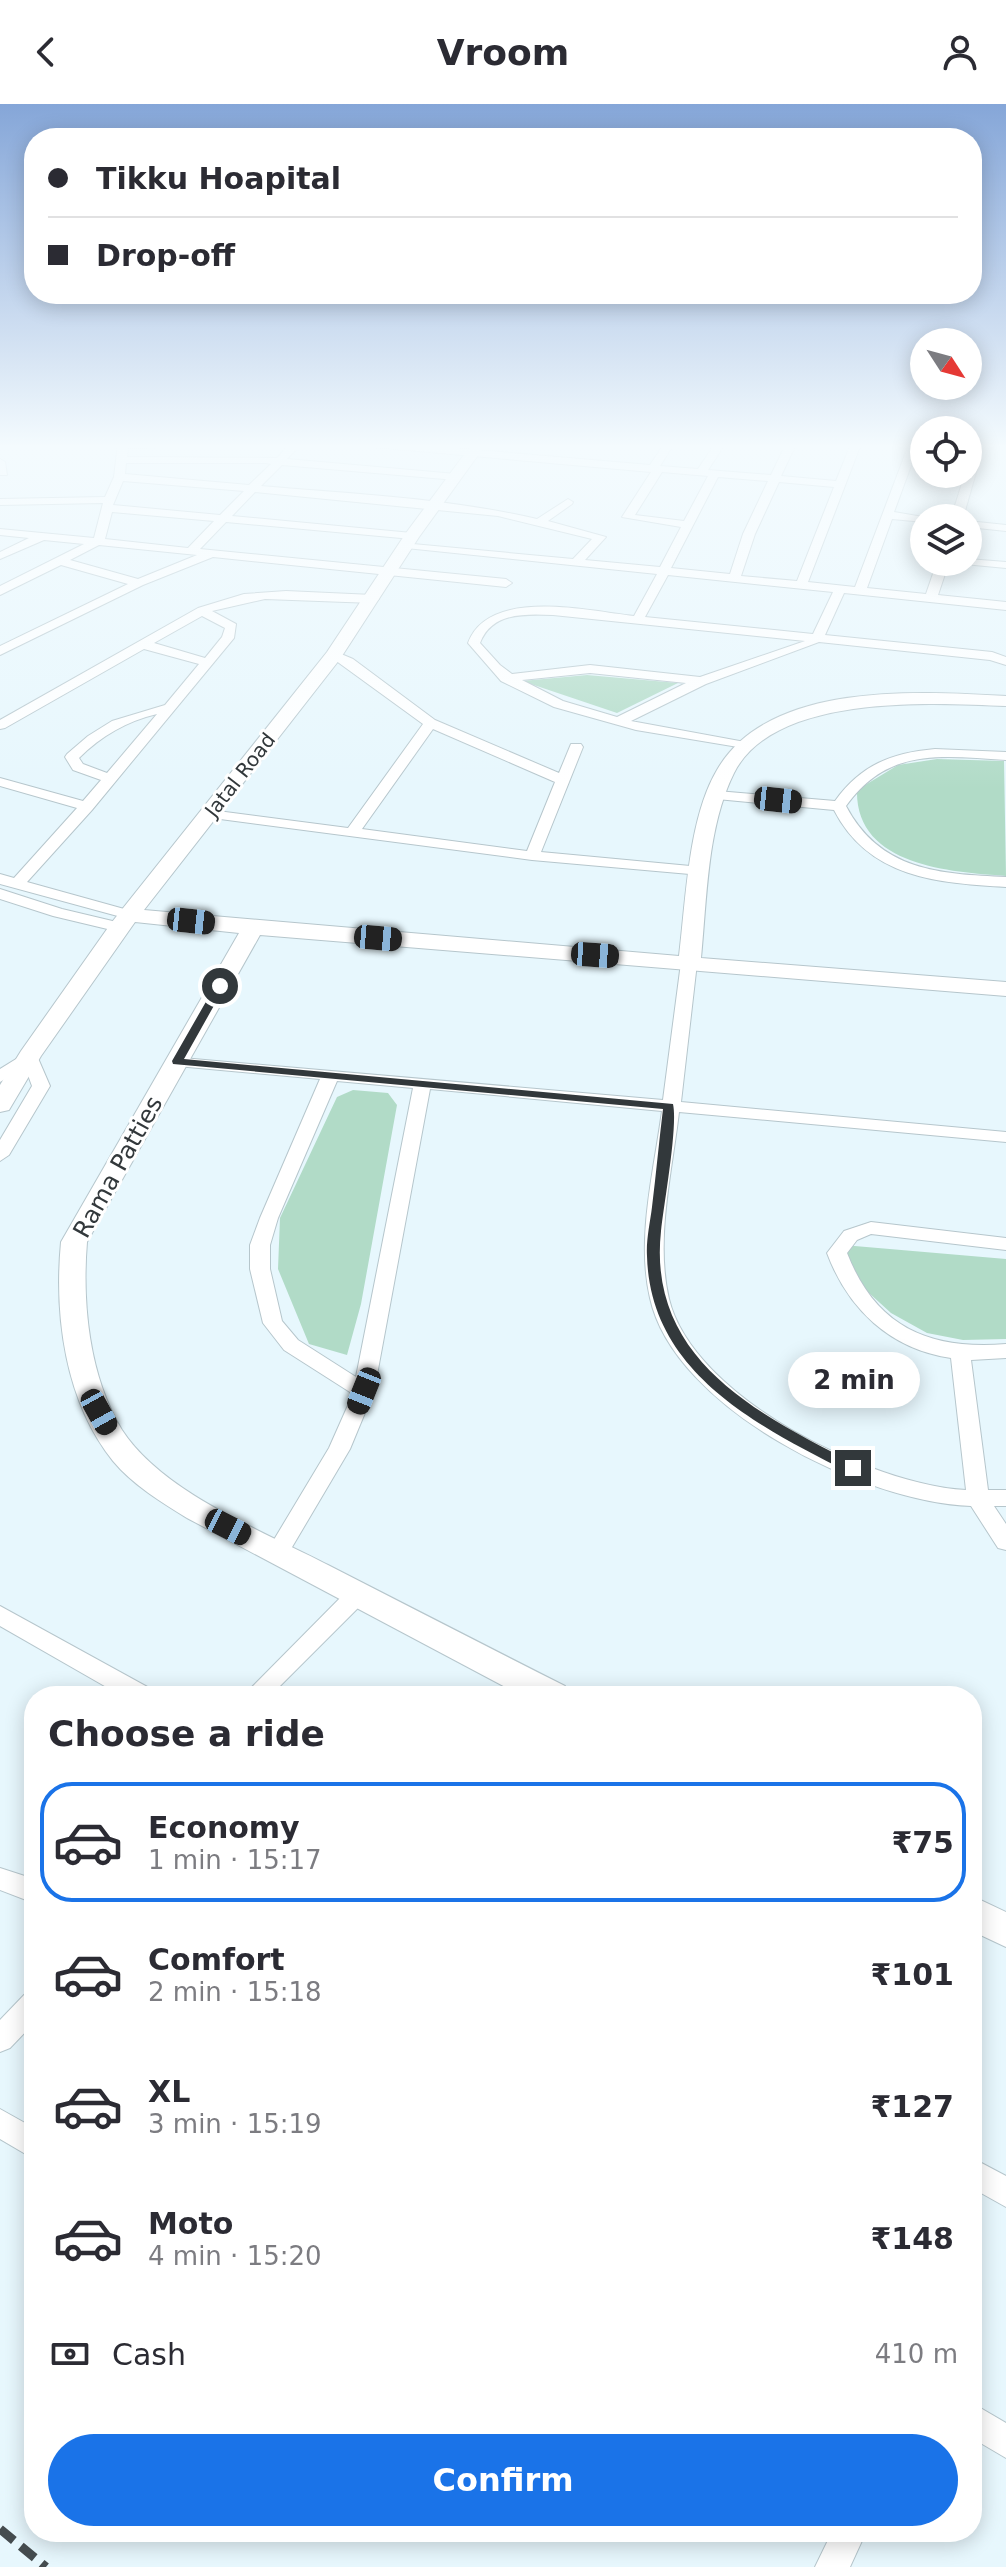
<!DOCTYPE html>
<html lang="en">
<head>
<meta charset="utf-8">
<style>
  :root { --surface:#fff; --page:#f2f2f3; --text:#2b2b33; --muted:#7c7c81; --line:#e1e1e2; --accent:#1a73e8 }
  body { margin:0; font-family:"DejaVu Sans",sans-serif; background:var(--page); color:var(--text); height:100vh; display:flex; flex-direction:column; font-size:30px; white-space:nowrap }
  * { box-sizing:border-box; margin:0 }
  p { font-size:26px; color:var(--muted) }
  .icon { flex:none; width:44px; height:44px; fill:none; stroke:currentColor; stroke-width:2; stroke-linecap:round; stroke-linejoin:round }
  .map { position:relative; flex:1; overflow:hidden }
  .side { position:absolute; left:24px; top:1582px; width:958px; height:856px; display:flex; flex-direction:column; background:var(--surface); border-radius:32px; box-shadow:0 4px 20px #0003 }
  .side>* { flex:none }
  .top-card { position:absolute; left:24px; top:24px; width:958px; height:176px; border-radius:32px; box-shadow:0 4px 20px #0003; display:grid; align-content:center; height:176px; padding:0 24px; background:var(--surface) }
  .needle { width:52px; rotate:126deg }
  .controls { position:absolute; left:910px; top:224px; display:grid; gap:16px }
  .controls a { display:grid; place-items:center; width:72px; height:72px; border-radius:50%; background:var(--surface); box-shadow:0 4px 20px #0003; font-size:40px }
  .end { position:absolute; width:36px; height:36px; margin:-18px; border:10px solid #32383b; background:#fff; box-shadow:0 0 0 4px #fff }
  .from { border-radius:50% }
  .bubble { position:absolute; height:56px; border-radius:28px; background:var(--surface); box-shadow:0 4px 20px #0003; font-size:26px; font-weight:800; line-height:56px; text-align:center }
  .car { position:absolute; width:24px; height:48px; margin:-24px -12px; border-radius:10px; box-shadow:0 0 6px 2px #0007; background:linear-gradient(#222 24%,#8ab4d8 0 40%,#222 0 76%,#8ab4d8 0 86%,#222 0) }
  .top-card b { display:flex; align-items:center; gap:28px; height:76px; font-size:30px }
  .top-card b+b { border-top:2px solid var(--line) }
  .top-card i { width:20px; height:20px; background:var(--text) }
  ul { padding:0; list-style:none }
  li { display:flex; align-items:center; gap:24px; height:120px; margin:0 16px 12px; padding:0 8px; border:4px solid transparent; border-radius:32px }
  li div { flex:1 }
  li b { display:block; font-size:30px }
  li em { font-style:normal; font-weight:800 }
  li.active { border-color:var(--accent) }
  li>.icon { width:72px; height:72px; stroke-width:1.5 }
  h2 { padding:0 24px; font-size:36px; line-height:96px }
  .pay { display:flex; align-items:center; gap:20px; height:88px; padding:0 24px; font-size:30px }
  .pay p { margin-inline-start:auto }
  .button { display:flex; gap:16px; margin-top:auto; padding:16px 24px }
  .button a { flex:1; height:92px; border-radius:48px; background:var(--accent); color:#fff; font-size:32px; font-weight:800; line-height:92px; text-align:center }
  header { display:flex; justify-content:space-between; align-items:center; height:104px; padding:0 24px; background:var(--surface); font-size:36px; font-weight:800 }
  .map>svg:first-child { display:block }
  .green { fill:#b1dbc7 }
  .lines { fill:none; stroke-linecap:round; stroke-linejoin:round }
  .street-casing { stroke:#b6c6cc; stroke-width:2 }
  .secondary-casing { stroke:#b6c6cc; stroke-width:2 }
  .street { fill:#fff; fill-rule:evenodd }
  .secondary { fill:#fff; fill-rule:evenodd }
  .rail { stroke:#454c4f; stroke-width:9; stroke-dasharray:18 9; stroke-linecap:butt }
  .route { fill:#32383b }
  .labels { text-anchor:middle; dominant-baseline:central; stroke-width:6; stroke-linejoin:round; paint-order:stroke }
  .far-street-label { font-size:20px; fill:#32383b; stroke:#fff }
  .street-label { font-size:24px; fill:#32383b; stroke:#fff }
</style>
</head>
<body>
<header><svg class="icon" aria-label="back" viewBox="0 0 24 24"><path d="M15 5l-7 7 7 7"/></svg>Vroom<svg class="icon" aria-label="person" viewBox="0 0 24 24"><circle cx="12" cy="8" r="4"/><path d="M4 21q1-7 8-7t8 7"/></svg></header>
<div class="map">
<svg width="1006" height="2463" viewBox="0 0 1006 2463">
  <rect width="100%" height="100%" fill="#e7f7fd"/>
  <path class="green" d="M587,571L678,579L617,609L522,577Z
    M937,655L1004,657L1006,772C950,768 855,762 857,686L898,661Z
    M353,986L388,989L397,1001L361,1200L347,1251L309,1240L278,1165L280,1114L337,993Z
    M843,1141L1006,1155V1235L963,1236L927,1229L891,1209L847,1169Z"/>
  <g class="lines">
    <g class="street-casing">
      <path id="street" d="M118,340H166L161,343L128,344L127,353L277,354L290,340H301L287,355L456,370L461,373L456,376L282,361L261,382C353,390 447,394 537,415L568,395L573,398L572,400L548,417L606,433L585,456L660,463L681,423L622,413L651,368L373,343L368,340H408L650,361L664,340H674L660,362L698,365L715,340H725L708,366L771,371L786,340H796L781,372L836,377L851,340H861L808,478L855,483L909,340H919L894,408L929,414H924V418L892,415L867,484L926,490L937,458H949L938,491L1006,498V506L844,489L825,531L992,548L1006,553V561L990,556L819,538L706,580L631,617L745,638L750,639V645L636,626L554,603L501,577L468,539C489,483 587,507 634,512L657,470L406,444L400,441L402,439L573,455L592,435L498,412L255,388L232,412L412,429L418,432L412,435L226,418L200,445L506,475L512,479L506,483L213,453L143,481L0,551V542L128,480L61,461L0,491V482L84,440L44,436L0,455V448L29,434L0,431V425L94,434L103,399L0,401V395L105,393L114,373ZM126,359H266L271,360L249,381L125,370ZM662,368L708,372L684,417L635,411ZM718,373L768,377L743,430L730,470L671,464ZM123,377L244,387L220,411L113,401ZM779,378L834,383L797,477L741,472L755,430ZM112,408L214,417L188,444L105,435ZM99,441L197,451L138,475L70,456ZM668,471L833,488L813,530L645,513ZM553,511L805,537L700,573L590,561L512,570L500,561L480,539C492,508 525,510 553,511ZM590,569L686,579L617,613L563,597L522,576Z
        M974,340H984L963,414H951L965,370H968Z
        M0,355L5,358L7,371H0Z
        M968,417L1006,421V427L968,423Z
        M968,455L1006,458V464L964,460L962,458H968Z
        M286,487L373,491L379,495L373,499L265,495L212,507L236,520L234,534L92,706L27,778L135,808V814H125L0,780V770L14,774L77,704L0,682V674L83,697L101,676L73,666L65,653L67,650L88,632L112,617L165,601L199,560L144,545L5,624L0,625V616L198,504L244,490ZM202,512L225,524L222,533L205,554L154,539ZM157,610L107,669L83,660L79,654C101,632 127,617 157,610Z
        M334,547L353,555L435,616L559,669L571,640H581L583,643L541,748L701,763L708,767L701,771L532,756L205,713L203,710L210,706L348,724L423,620L328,551ZM433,625L555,678L527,747L362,725Z
        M935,645L1006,648V656C941,652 888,643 846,702C880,767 940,770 1006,773V783C937,779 869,774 834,706L717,695L710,691L717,687L835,697C861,661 891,649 935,645Z
        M0,785L62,805L125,820L128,823L120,828L53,812L0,795Z
        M689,854L697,859L681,998L1006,1028V1038L679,1008C672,1069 655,1135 669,1195C693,1294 872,1381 966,1386L951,1254C890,1245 848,1205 827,1149L844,1127L871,1118L1006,1134V1146L871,1130L857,1136L847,1149C876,1224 930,1246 1006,1240V1254L971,1256L988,1386H1006V1402H994L1006,1420V1446L998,1444L971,1402C866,1399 674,1305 650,1194C636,1134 654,1067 662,1007L430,985L374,1287L350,1345L285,1455L277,1458L269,1455L266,1449L329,1344L353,1290L284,1246L263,1219L250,1165V1141L260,1114L320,975L177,962L169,957L171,953L663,996L681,859ZM337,977L413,984L356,1273L298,1236L282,1217L270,1165V1141L278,1114Z
        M29,947L37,952L50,982L9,1051L0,1057V1036L32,982L25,963L0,978V965Z
        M356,1483L364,1486L367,1492L364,1498L270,1592H243L348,1486Z
        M0,1502L151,1585L155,1592H122L0,1522Z
        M0,1764L34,1775V1799L0,1786Z
        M34,1887V1919L10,1944L0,1948V1916L24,1891Z
        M0,2005L34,2024V2055L0,2035Z
        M972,2054L1006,2072V2103L972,2084Z
        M972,2299L1006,2319V2354L972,2334Z
        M832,2428H866L850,2463H815Z"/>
    </g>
    <g class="secondary-casing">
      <path id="secondary" d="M472,340H486L419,433L340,555L144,806L679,852C686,796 688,715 717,666C768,577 919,587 1006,592V602C933,599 774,589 734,669C707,723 707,794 701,854L1006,878V892L260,831L87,1138C82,1199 89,1272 122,1326C163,1389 263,1427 328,1461C407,1502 486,1542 565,1582L570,1592H522L187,1414C161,1398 133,1381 113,1357C65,1297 54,1212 61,1138L239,829L135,818L41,952L9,1006L0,1008V981L21,947L112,818L327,548L406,429Z
        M972,1792L1006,1808V1843L972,1827Z"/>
    </g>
    <use href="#street" class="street"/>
    <use href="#secondary" class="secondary"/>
    <path class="rail" d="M0,2425L46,2463"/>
  </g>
  <linearGradient id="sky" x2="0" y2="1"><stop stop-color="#85a6d8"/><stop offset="0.5" stop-color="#f4fbfe"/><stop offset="1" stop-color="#f4fbfe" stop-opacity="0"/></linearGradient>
  <rect width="1006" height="685" fill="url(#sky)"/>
  <path class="route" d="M220,879L225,882L184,955L673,1000C678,1022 664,1099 661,1127C647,1256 759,1311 858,1361V1368H848C756,1321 650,1268 647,1152C646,1136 650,1119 652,1103C656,1070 659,1038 663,1005L173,960L172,957L215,882Z"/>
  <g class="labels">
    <g class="far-street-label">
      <text transform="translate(240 671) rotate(-52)">Jatal Road</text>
    </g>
    <g class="street-label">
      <text transform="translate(118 1063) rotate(-61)">Rama Patties</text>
    </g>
  </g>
</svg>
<div class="controls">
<a><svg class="needle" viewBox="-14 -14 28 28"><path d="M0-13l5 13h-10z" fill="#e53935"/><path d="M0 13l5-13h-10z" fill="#7c7c81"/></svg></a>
<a><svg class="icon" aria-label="locate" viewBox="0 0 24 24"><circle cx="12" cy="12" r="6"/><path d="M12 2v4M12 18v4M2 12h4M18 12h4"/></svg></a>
<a><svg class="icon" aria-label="layers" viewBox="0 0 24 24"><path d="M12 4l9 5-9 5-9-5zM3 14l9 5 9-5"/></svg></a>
</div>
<i class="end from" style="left:220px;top:882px"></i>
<i class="end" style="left:853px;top:1364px"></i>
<div class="bubble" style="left:788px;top:1248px;width:132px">2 min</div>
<i class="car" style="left:778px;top:696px;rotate:96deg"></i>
<i class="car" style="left:191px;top:817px;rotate:96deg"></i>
<i class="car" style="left:378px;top:834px;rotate:95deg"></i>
<i class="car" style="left:595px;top:851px;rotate:94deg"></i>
<i class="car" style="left:364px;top:1287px;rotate:202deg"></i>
<i class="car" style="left:99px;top:1308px;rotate:151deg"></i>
<i class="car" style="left:228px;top:1423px;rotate:117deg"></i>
<div class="top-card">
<b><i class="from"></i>Tikku Hoapital</b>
<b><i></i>Drop-off</b>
</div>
<section class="side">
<h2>Choose a ride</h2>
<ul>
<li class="active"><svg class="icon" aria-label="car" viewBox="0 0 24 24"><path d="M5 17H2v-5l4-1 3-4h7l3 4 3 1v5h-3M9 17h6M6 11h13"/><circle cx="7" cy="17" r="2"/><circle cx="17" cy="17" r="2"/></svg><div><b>Economy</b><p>1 min · 15:17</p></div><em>₹75</em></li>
<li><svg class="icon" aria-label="car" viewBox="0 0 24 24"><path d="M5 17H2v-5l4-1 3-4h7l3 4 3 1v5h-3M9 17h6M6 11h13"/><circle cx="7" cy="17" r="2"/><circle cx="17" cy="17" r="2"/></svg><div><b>Comfort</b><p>2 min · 15:18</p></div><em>₹101</em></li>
<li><svg class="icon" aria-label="car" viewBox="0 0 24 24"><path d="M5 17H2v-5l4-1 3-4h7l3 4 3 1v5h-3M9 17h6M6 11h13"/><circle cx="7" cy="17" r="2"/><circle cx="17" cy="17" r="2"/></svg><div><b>XL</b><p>3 min · 15:19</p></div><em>₹127</em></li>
<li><svg class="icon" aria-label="car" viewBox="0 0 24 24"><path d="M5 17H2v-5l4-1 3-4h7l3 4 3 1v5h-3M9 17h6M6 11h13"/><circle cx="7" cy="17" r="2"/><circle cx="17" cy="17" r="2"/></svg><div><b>Moto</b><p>4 min · 15:20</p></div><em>₹148</em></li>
</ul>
<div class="pay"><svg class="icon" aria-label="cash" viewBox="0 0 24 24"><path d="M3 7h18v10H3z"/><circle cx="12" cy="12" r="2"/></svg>Cash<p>410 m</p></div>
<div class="button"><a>Confirm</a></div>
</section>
</div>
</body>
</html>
